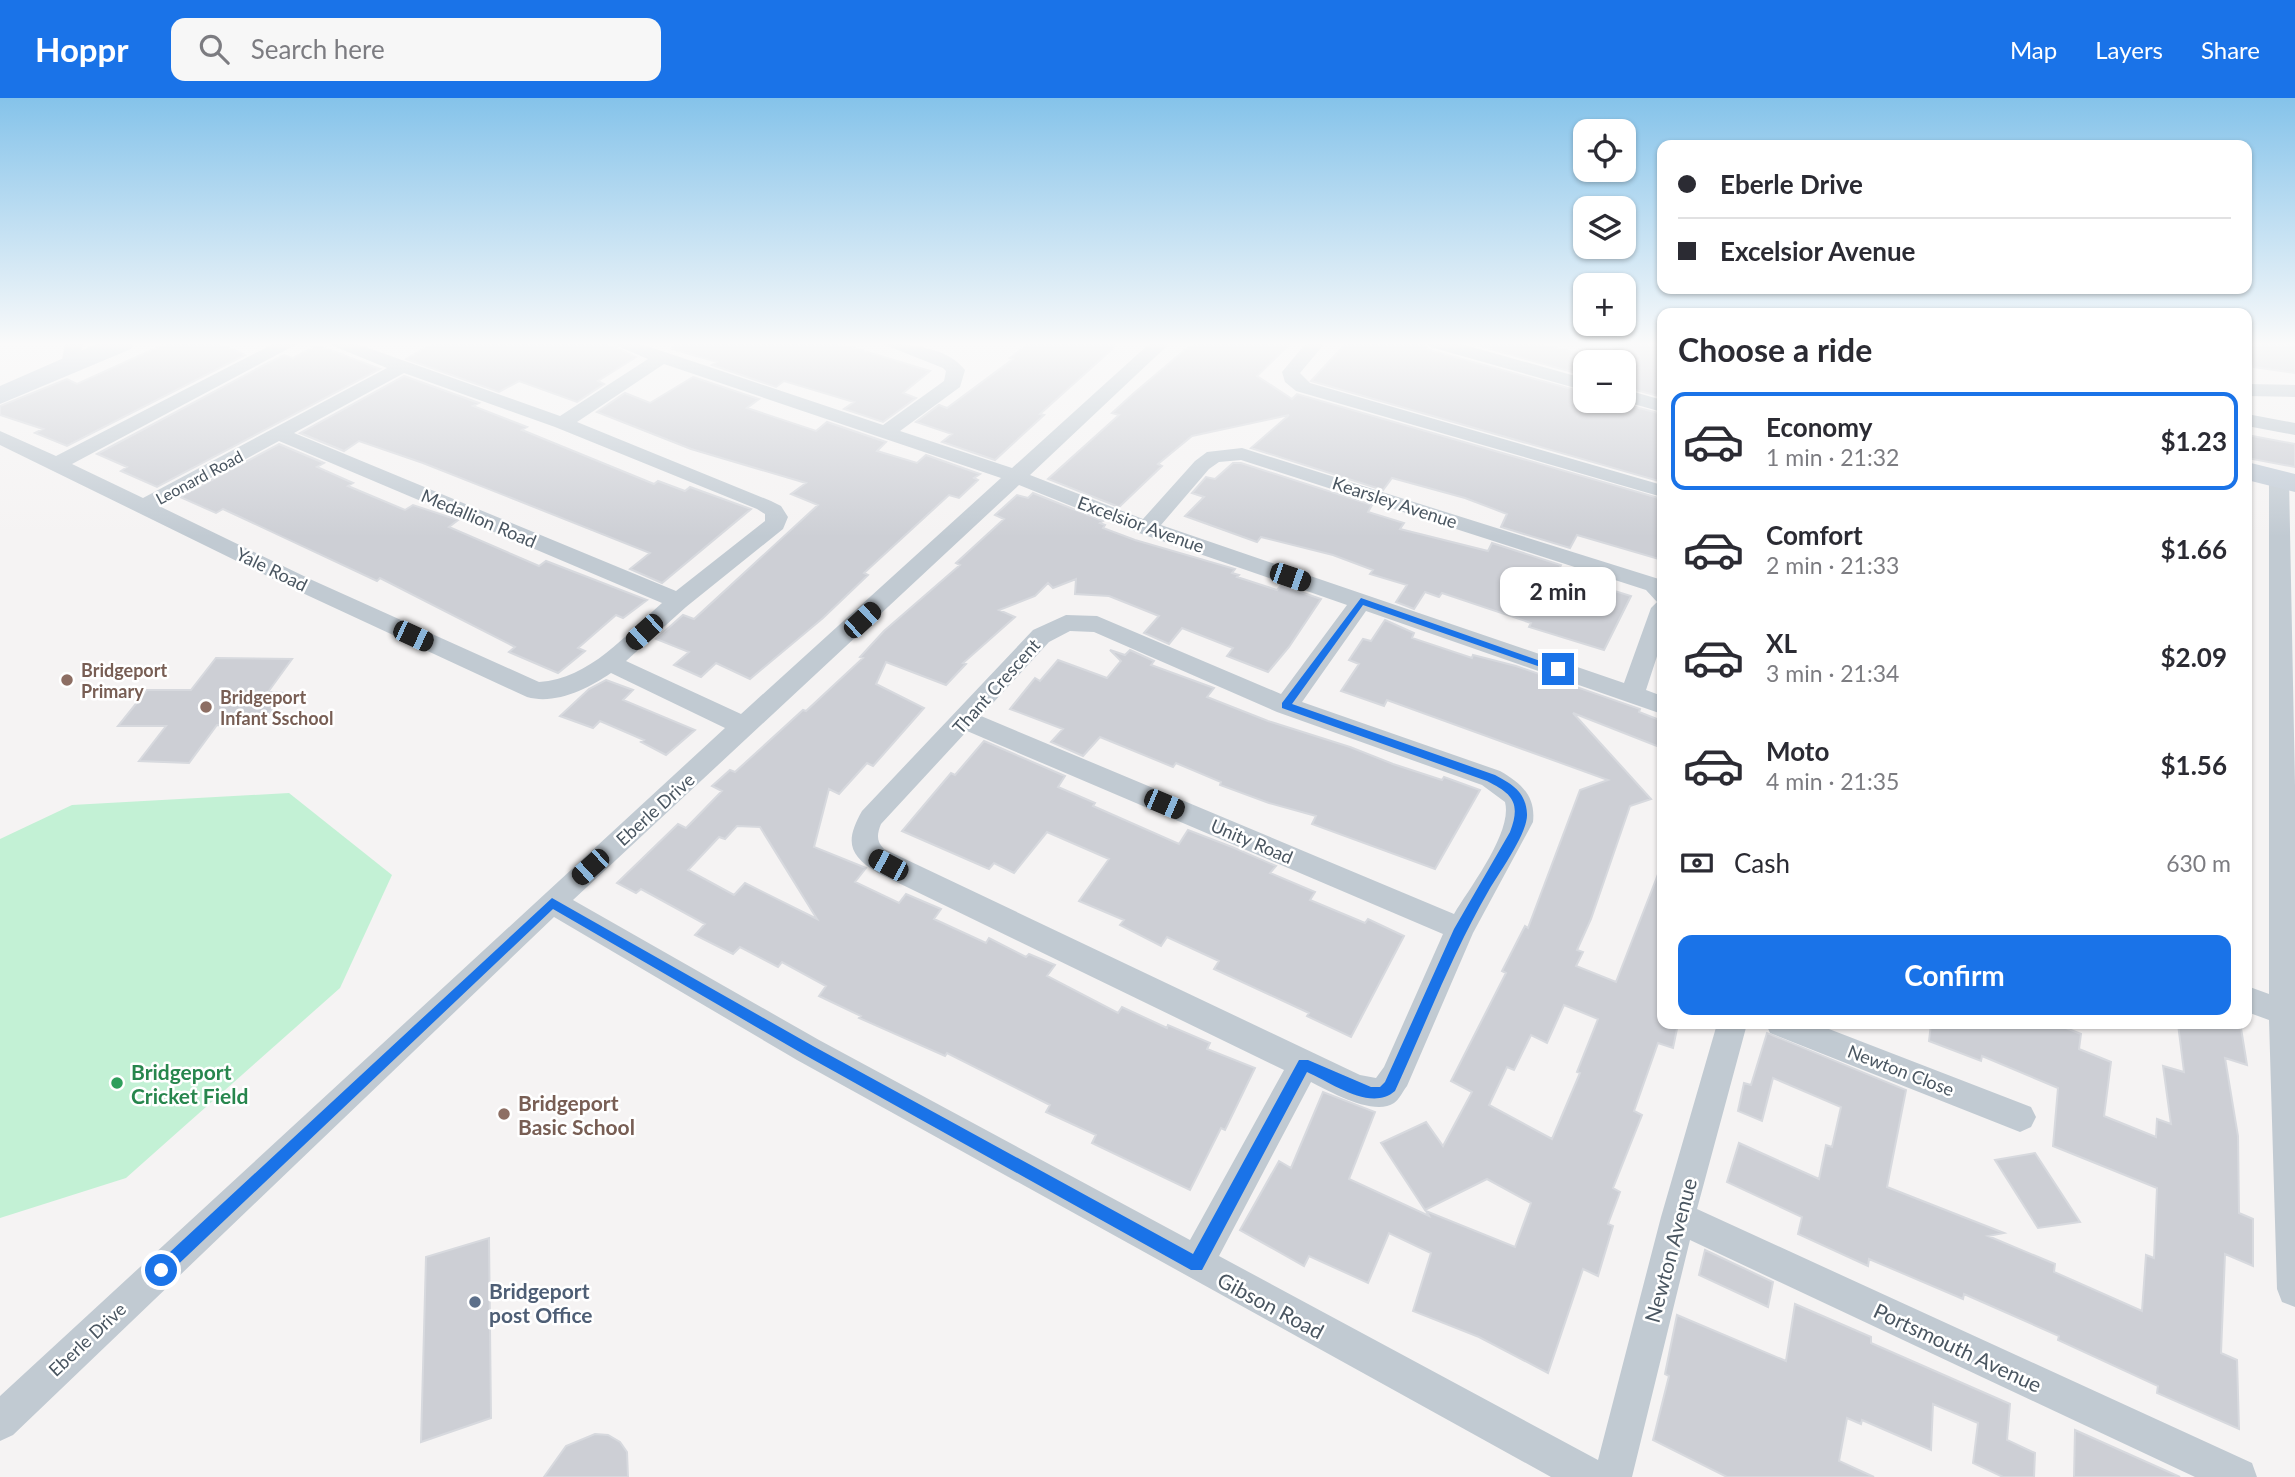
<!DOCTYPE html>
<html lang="en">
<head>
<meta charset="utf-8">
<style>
  :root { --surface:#fff; --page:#f7f7f7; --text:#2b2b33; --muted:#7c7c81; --line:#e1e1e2; --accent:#1a73e8 }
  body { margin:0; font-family:Lato,sans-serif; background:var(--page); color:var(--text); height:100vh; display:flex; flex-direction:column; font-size:26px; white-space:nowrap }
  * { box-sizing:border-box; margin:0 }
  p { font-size:23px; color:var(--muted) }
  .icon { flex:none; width:38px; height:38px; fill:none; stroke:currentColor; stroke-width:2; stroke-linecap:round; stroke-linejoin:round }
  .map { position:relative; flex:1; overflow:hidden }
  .panel { position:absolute; left:1657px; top:210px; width:595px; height:721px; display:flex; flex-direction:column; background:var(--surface); border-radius:14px; box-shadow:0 2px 5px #0004 }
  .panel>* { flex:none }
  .guide { position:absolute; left:1657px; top:42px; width:595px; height:154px; border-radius:14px; box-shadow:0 2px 5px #0004; display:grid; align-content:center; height:154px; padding:0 21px; background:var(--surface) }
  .fabs { position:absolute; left:1573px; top:21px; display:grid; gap:14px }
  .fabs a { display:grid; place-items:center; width:63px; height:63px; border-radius:14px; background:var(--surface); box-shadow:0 2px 5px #0004; font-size:35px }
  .end { position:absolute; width:32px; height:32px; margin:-16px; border:9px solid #1a73e8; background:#fff; box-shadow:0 0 0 4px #fff }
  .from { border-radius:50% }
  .bubble { position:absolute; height:49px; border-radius:14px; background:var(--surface); box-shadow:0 2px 5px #0004; font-size:23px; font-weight:700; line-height:49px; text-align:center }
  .car { position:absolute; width:21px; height:42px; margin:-21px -10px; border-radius:9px; box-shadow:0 0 5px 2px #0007; background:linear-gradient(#222 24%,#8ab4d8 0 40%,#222 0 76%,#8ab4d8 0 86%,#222 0) }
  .guide b { display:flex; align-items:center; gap:24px; height:66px; font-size:26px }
  .guide b+b { border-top:2px solid var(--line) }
  .guide i { width:18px; height:18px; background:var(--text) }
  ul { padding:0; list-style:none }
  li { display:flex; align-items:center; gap:21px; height:98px; margin:0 14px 10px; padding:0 7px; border:4px solid transparent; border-radius:14px }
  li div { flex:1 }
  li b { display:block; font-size:26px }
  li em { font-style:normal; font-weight:700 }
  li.current { border-color:var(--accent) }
  li>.icon { width:63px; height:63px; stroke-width:1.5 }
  h2 { padding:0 21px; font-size:32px; line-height:84px }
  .pay { display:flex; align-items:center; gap:18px; height:77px; padding:0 21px; font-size:26px }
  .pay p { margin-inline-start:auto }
  .button { display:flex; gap:14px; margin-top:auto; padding:14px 21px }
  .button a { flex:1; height:80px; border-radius:14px; background:var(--accent); color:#fff; font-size:28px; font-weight:700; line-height:80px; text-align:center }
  header { display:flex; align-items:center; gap:42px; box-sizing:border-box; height:98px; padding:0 35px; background:var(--accent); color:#fff }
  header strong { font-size:33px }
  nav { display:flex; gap:38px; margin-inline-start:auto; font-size:24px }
  .search { width:490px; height:63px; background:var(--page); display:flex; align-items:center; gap:18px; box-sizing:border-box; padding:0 24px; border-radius:14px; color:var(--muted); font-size:26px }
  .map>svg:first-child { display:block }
  .green { fill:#c3f1d5 }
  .building { fill:#cdcfd5; stroke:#d7d9de; stroke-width:2; fill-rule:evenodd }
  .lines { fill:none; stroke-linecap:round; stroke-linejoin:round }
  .street { fill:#c1cad2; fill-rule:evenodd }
  .secondary { fill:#c1cbd6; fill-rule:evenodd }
  .route { fill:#1a73e8 }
  .education-dot { fill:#8d6e63; stroke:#fff; stroke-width:2.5 }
  .leisure-dot { fill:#2e9e5b; stroke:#fff; stroke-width:2.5 }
  .service-dot { fill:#5c6f8a; stroke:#fff; stroke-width:2.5 }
  .labels { text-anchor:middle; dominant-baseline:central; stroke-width:5; stroke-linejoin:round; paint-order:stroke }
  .far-street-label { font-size:16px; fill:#4a5661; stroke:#fff }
  .street-label { font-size:18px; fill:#4a5661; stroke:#fff }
  .education-label { font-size:18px; font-weight:bold; fill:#785e54; stroke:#fff; text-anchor:start }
  .near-leisure-label { font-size:21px; font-weight:bold; fill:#27864d; stroke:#fff; text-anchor:start }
  .near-education-label { font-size:21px; font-weight:bold; fill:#785e54; stroke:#fff; text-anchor:start }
  .near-street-label { font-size:21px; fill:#4a5661; stroke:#fff }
  .near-service-label { font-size:21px; font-weight:bold; fill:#4e5e75; stroke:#fff; text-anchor:start }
</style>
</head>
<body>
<header>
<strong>Hoppr</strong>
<div class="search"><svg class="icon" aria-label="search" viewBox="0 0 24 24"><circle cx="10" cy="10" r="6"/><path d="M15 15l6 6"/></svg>Search here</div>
<nav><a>Map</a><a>Layers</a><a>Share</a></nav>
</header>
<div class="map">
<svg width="2295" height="1379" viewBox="0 0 2295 1379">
  <rect width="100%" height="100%" fill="#f5f3f3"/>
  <path class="green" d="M289,695L392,777L340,890L126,1080L0,1120V741L72,707Z"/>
  <path class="building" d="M167,245H220L245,257L67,348L35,335L43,331L0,317V308L67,281L77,286Z
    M433,245H607L636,259L598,283L604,286L577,304L519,283L499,294L406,261Z
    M673,245H838L930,273L903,295L916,300L883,324L844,311L854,304L784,283L776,289L712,267L717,264L672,251Z
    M1029,245H1119L1040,316L1044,317L995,362L942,344L952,336L916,324L939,307L947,310L1013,261L1010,260Z
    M1193,245H1291L1257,278L1292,301L1297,296L1662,401V462L1577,437L1570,450L1501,429L1507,416L1465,400L1392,380L1383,392L1251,350L1289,317L1192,338L1158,366L1162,368L1119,409L1048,381L1119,317L1112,315L1134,295Z
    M1346,245H1425L1429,252L1586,295V303L1624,311V306L1662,316V384L1311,283Z
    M1469,245H1537L1586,257V278Z
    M1617,245H1662V299L1624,289V264H1607Z
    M2247,245H2295V275L2254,269Z
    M317,247L380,271L157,389L121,373L127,369L97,356L264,267L284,257L293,260Z
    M404,278L479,305L473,308L527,329L522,332L654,386L658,383L685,393L690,389L751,411L662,485L630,471L650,455L423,365L359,343L344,353L300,335Z
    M693,279L759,301L747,310L816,333L827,324L886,344L877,353L917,365L926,357L980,376L974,380L978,382L959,400L949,397L864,475L868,477L823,520L750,581L716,565L701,579L674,567L689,554L656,541L683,517L694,521L818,407L791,396L806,385L691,351L597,314L625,295L650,305Z
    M2247,337L2295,346V369L2247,360Z
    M279,346L324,365L317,369L353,385L348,388L405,412L413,407L458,422L449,429L539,468L546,463L647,502L623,520L616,517L578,550L585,553L558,575L509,554L515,549L380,480L377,483L223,411L216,415L180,399Z
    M1233,365H1241L1372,407L1368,414L1404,425L1400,431L1488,453L1492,445L1561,467L1557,475L1631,498L1604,552L1529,529L1531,525L1442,495L1439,499L1425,494L1414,511L1396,504L1407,487L1370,476L1373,472L1333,457L1261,439L1257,444L1185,418L1204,399L1192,395L1206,379L1215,381Z
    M1033,395L1103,423L1100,425L1105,427L1103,430L1135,442L1235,471L1232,475L1239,477L1237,479L1277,492L1281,487L1321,501L1289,549L1268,574L1227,558L1233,550L1182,530L1169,546L1144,535L1159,518L1109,498L1075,496L1076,481L1053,490L1048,485L1035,498L999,512L1015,519L963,565L966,566L946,587L886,564L876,586L924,610L873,668L867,665L839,696L829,691L814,749L866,770L855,784L899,805L906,796L941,811L934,821L986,845L989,840L1026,859L1029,856L1055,867L1047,878L1118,915L1122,909L1167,930L1168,927L1210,945L1207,951L1255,970L1225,1032L1221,1030L1190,1092L1092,1045L1096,1037L1046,1014L1050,1007L947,955L945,958L859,920L861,918L819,898L826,888L782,864L778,869L740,849L733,856L695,837L705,826L641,791L636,795L617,785L678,726L686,730L722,693L712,688L730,672L735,674L803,612L806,613L863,560L860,559L884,533L960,467L956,465L1004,421L995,417L1017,397L1028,400ZM737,728L760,729L817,821L745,785L734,797L688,772L719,739L725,741Z
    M1385,522L1414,535L1412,540L1472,560L1473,557L1516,568L1640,611L1639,614L1662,623V650L1573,615L1651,701L1630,708L1591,821L1577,852L1583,854L1576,868L1616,884L1662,766V926H1678L1673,950L1658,945L1634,1013L1642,1017L1613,1090L1620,1094L1608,1126L1613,1128L1598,1178L1583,1171L1548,1275L1479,1239L1413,1213L1431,1155L1389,1135L1368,1185L1309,1158L1304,1168L1240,1132L1279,1063L1291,1070L1323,994L1375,1014L1349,1081L1429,1118L1426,1113L1515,1149L1531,1105L1487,1081L1425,1112L1381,1045L1426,1024L1443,1048L1472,994L1451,983L1506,875L1502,873L1525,828L1528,830L1580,692L1608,682L1387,602L1384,608L1341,593L1359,566L1349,562L1363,541L1371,543ZM1564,907L1598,921L1577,974L1580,975L1552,1041L1489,1007L1507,969L1514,972L1531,937L1547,945Z
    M1110,552L1125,557L1130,552L1154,563L1151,567L1214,590L1207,599L1268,623L1350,649L1393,666L1442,682L1444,679L1480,692L1435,771L1312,726L1316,718L1269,705L1220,687L1221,684L1176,665L1173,669L1100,639L1083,658L1051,644L1063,631L1010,611L1035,580L1040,583L1058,562L1107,580L1121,563Z
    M216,560L292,561L268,594L284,595L260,628L217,627L189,665L139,663L166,628H118L147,592H191Z
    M606,582L633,592L623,602L695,632L666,657L641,644L644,642L600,623L593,630L560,618L589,591Z
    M984,643L1065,678L1058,689L1095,705L1093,708L1179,746L1188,732L1232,749L1276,768L1270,775L1315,794L1310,802L1365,825L1368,821L1404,838L1351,939L1307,918L1309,915L1214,871L1219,863L1167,839L1161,848L1120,827L1124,822L1079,803L1109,761L1047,734L1014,775L994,765L989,771L902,733L951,675L955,677Z
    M1931,926H2056L2081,936L2079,951L2111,964L2104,1018L2156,1039L2157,1021L2171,1026L2163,968L2184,974L2178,926H2224L2241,930L2247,967L2225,960L2238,1038L2239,1115L2253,1121V1168L2225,1156L2221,1255L2237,1262L2239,1331L2157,1295L2158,1288L2058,1242L2059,1238L1964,1196L1963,1201L1869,1161L1868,1168L1798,1136L1802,1119L1727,1084L1739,1045L1819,1081L1826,1047L1832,1049L1841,1009L1773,980L1762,1023L1738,1013L1744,985L1751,987L1767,935L1906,992L1887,1089L2004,1135L1988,1138L2055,1166L2054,1174L2142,1213L2146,1157L2154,1160L2157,1090L2053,1048L2058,990L1982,958L1981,963L1929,943Z
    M2035,1055L2080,1124L2038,1130L1995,1062Z
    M489,1140L491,1320L421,1344L426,1159Z
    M1705,1152L1773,1184L1768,1209L1699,1177Z
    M1795,1206L1871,1239V1245L2010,1306L2007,1342L2035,1355L2034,1379H2003L1973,1365L1978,1325L1933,1306L1931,1352L1862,1322L1861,1326L1847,1320L1839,1363L1874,1379H1727L1653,1342L1669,1278L1665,1276L1677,1217L1786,1263Z
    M2075,1332L2180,1379H2074Z
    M595,1336L608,1337L620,1344L627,1354L628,1379H544L566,1348Z"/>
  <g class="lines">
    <path class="street" d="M65,245H83L77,272L70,274L61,268Z
      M275,245H299L72,366L143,400L387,270L326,245H354L560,318L648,261L610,245H638L883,327L944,283L946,273L943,270L880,245C906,245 948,249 965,272L960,289L900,333L1012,370L1150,245H1170L1030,377L1143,421L1195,363L1207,354L1242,350L1662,482V543L1646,592L1662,598V616L1366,513L1302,604L1500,673C1521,685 1536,698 1533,724L1473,835L1407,988C1403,993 1399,1002 1394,1005C1374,1019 1329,993 1311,984L1219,1158L1598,1362L1661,1119L1717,926H1747L1697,1111L2252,1365L2257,1379H2195L1690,1142L1632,1379H1551L797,962L554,819L13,1337L0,1343V1298L725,630L611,575C588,591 555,607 527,599L296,492L0,347V333L56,358ZM664,266L1001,380L741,616L626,563L686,509L783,431L788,419L781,408L771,403L577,324ZM404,275L555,329L757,411L765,416V423L676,493L294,335ZM279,343L662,505C626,536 590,581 539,584L312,482L159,408ZM1241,362L1646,492L1657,504L1651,510L1624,585L1161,427L1209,371L1219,364ZM1019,387L1139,435L1347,507L1281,596L1097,518L1066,517L1033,532L862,713C845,743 848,757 878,775L1284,972L1190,1142L819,942L573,802ZM1070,533L1094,534L1277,614L1482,687L1505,704C1513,734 1470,789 1454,816L981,618L1049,544ZM967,633L1443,836L1384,969L1376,980L1360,977L884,751C876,743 877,736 881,726Z
      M1306,245H1325L1300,275L1310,285L1662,387V399L1296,293L1285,284L1282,274Z
      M1427,245H1458L1586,281V293L1430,249Z
      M2247,286L2295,287V299L2247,298Z
      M1624,291L1662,302V314L1623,303Z
      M2247,316L2295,325V337L2247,328Z
      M2279,375L2289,381L2295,688V1209L2282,1204L2277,1191L2269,922L2247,914V888L2269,896V381Z
      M1766,926H1816L2031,1009L2036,1019L2031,1029L2020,1034L1770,935Z"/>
    <path class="secondary" d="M98,245H135L131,251L0,306V288Z
      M2247,364L2295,376V394L2247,382Z"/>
  </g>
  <linearGradient id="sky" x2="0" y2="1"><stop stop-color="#85c3ea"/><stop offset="0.56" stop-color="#fafafa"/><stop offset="1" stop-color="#fafafa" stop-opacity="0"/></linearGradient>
  <rect width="2295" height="439" fill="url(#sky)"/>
  <path class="route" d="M1361,500L1563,571L1555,574L1363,507L1292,606L1495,677C1512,686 1526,694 1527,716C1528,735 1499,775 1489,792C1452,856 1426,925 1395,993C1371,1014 1332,985 1307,974L1202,1172H1191L803,956L553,811L167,1177H156V1167L552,800L813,948L1193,1156L1299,962H1308L1371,989H1380L1385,984L1454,831L1510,734C1521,705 1513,696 1487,683L1282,610V605Z"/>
  <g class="education-dot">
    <circle cx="67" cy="582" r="7"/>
    <circle cx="206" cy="609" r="7"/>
    <circle cx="504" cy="1016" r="7"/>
  </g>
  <circle class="leisure-dot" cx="117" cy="985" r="7"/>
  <circle class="service-dot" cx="475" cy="1204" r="7"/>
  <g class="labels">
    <g class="far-street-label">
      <text transform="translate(199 379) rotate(-28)">Leonard Road</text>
    </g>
    <g class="street-label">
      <text transform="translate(1395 404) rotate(18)">Kearsley Avenue</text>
      <text transform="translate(479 420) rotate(23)">Medallion Road</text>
      <text transform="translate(1141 426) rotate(20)">Excelsior Avenue</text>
      <text transform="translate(272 471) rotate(26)">Yale Road</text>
      <text transform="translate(996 588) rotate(-48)">Thant Crescent</text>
      <text transform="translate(655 711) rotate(-42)">Eberle Drive</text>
      <text transform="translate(1252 743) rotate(23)">Unity Road</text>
      <text transform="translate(1901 972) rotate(21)">Newton Close</text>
      <text transform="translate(87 1241) rotate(-43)">Eberle Drive</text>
    </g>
    <g class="education-label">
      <text x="81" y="572">Bridgeport<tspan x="81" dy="21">Primary</tspan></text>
      <text x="220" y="599">Bridgeport<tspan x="220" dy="21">Infant Sschool</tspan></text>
    </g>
    <g class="near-leisure-label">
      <text x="131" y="973">Bridgeport<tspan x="131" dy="24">Cricket Field</tspan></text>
    </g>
    <g class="near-education-label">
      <text x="518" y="1004">Bridgeport<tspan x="518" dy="24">Basic School</tspan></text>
    </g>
    <g class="near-street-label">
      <text transform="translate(1670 1152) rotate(-75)">Newton Avenue</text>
      <text transform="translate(1271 1207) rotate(28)">Gibson Road</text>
      <text transform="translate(1958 1249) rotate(25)">Portsmouth Avenue</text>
    </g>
    <g class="near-service-label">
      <text x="489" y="1192">Bridgeport<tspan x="489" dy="24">post Office</tspan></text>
    </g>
  </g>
</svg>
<div class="fabs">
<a><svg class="icon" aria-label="locate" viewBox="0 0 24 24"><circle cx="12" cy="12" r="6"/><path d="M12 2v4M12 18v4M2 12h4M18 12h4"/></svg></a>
<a><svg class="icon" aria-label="layers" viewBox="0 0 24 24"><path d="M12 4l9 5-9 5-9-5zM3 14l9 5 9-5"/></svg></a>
<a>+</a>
<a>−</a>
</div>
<i class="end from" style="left:161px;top:1172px"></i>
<i class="end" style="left:1558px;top:571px"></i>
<div class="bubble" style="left:1500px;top:469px;width:116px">2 min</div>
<i class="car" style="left:1290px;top:479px;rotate:109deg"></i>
<i class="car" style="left:862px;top:522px;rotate:47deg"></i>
<i class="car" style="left:644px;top:534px;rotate:228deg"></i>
<i class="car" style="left:413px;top:538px;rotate:115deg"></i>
<i class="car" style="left:1164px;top:706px;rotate:113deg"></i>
<i class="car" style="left:888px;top:767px;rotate:298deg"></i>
<i class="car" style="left:590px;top:769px;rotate:228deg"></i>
<div class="guide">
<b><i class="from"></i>Eberle Drive</b>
<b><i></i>Excelsior Avenue</b>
</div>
<section class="panel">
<h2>Choose a ride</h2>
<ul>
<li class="current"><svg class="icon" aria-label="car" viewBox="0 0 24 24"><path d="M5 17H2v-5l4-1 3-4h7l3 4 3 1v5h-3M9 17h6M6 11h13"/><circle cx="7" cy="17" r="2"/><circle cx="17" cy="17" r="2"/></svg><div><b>Economy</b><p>1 min · 21:32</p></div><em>$1.23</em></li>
<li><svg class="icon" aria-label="car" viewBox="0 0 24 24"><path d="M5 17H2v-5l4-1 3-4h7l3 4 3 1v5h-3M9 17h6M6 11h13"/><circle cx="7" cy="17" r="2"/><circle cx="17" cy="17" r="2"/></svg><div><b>Comfort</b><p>2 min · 21:33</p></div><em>$1.66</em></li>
<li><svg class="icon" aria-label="car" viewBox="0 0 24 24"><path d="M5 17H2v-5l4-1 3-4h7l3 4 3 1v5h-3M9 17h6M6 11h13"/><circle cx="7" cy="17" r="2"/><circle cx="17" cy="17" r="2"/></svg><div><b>XL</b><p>3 min · 21:34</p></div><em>$2.09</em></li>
<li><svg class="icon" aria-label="car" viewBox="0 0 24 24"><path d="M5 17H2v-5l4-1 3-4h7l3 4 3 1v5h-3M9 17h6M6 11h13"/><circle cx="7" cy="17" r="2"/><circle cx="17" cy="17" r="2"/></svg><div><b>Moto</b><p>4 min · 21:35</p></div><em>$1.56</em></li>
</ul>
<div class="pay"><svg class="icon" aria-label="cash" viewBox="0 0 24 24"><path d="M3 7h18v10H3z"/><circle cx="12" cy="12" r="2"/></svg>Cash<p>630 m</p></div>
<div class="button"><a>Confirm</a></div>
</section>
</div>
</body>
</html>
